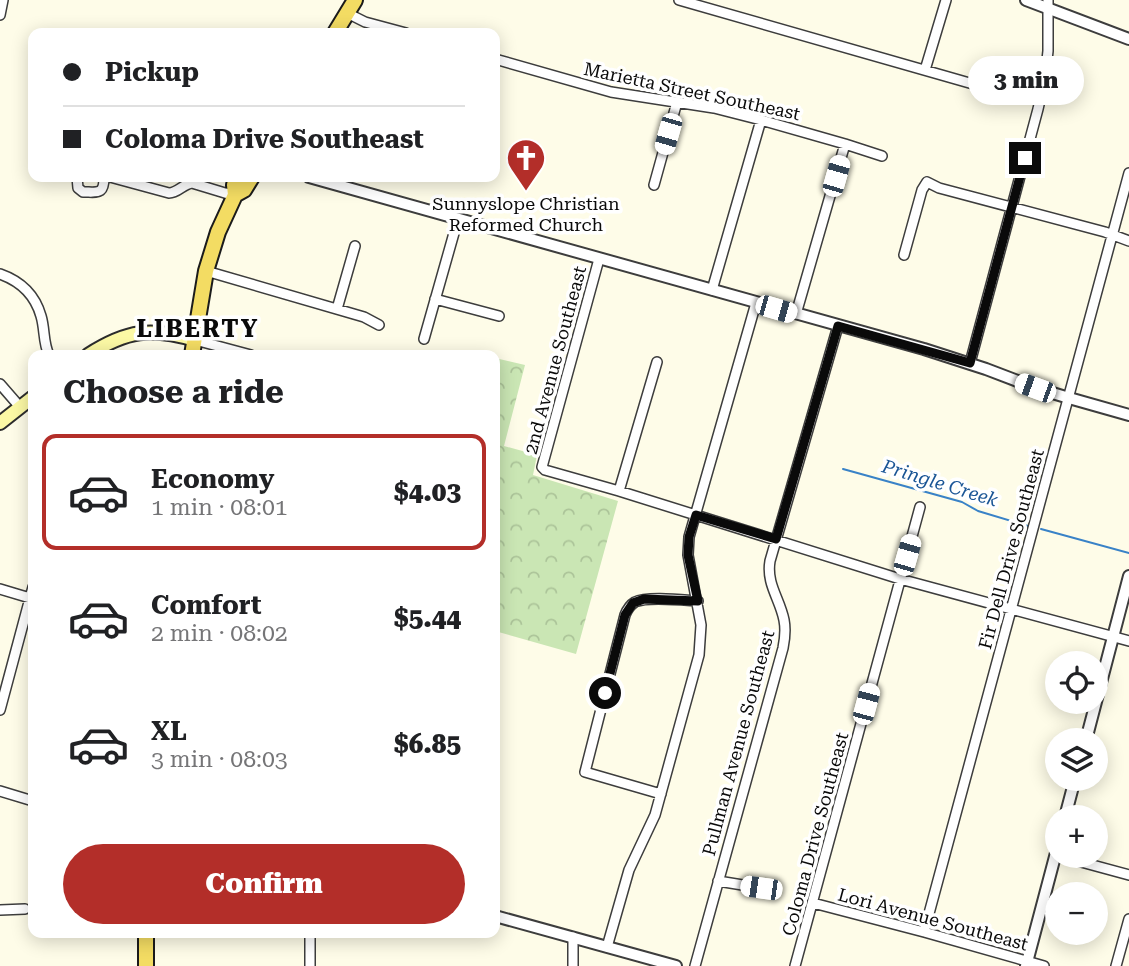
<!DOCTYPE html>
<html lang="en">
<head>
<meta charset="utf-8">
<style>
  :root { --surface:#fff; --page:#f2f2f2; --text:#202124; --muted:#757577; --line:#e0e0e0; --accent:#b32e29 }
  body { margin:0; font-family:"Roboto Serif",serif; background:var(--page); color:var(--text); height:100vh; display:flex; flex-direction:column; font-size:26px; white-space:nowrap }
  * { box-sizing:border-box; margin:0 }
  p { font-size:23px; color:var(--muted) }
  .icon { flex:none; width:38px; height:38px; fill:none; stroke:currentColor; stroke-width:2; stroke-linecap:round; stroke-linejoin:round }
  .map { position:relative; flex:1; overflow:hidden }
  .drawer { position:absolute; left:28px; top:350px; width:472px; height:588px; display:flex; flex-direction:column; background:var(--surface); border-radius:14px; box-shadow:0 4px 18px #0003 }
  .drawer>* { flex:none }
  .hud { position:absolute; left:28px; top:28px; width:472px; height:154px; border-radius:14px; box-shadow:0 4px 18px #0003; display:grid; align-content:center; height:154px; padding:0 35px; background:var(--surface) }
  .fabs { position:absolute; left:1045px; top:651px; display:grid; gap:14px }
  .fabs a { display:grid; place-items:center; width:63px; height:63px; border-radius:50%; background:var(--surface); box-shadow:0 4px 18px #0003; font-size:35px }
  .end { position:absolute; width:32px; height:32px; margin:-16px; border:9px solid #0a0a0a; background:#fff; box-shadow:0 0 0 4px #fff }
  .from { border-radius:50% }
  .bubble { position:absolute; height:49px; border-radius:24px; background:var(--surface); box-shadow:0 4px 18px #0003; font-size:23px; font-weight:800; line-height:49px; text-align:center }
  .car { position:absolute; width:21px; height:42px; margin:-21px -10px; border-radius:9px; box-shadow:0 0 5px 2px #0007; background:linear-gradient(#fff 24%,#345 0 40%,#fff 0 76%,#345 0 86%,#fff 0) }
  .hud b { display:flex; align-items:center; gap:24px; height:66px; font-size:26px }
  .hud b+b { border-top:2px solid var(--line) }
  .hud i { width:18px; height:18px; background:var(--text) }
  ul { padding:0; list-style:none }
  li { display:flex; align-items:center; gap:21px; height:116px; margin:0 14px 10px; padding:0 21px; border:4px solid transparent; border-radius:14px }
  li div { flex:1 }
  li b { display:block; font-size:26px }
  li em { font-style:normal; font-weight:800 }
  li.active { border-color:var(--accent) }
  li>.icon { width:63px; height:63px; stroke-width:1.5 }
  h2 { padding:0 35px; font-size:32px; line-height:84px }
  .button { display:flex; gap:14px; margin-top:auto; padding:14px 35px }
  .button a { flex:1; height:80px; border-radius:42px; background:var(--accent); color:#fff; font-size:28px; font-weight:800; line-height:80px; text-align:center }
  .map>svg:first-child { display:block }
  .park { fill:url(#park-crowns) }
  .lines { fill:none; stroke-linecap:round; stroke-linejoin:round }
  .stream { stroke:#3982c7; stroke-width:2 }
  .minor-casing { stroke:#3d3d3d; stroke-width:12 }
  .tertiary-casing { stroke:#3d3d3d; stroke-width:14 }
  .secondary-casing { stroke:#2c2c2c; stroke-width:16 }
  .primary-casing { stroke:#1b1b1b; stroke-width:18 }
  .minor { stroke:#fff; stroke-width:9 }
  .tertiary { stroke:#fff; stroke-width:10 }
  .secondary { stroke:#fcf9a5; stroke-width:12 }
  .primary { stroke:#f3dc63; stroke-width:14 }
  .route { stroke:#0a0a0a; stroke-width:9 }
  .labels { text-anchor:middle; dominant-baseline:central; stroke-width:7; stroke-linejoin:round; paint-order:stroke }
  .street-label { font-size:18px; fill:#0a0a0a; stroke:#fff }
  .poi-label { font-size:18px; fill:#0a0a0a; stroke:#fff }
  .water-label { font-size:19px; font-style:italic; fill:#1a5595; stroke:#fff }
  .district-label { font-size:24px; font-weight:bold; letter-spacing:2px; fill:#0a0a0a; stroke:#fff }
</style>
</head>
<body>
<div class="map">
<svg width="1129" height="966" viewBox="0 0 1129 966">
  <defs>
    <pattern id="park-crowns" width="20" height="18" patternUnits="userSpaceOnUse" patternTransform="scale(1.75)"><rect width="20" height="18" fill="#cae6b4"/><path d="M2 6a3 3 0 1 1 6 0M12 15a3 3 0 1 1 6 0" fill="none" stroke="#acc499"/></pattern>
  </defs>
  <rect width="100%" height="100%" fill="#fefce8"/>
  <path class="park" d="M495,358L525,365L504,446L537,455L533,475L618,501L576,654L495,631Z"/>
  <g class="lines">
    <path class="stream" d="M843,469L962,502L978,511L1028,526
      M1041,529L1129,553"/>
    <g class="minor-casing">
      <path id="minor" d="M679,0L973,84
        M347,13L365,22L406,33
        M0,15L3,0
        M495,59L611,92L714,108L761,120L845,144L882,156
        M925,70L946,0
        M77,177L78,188L83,192C98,192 104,195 104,177
        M110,177L169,193C178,193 183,184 192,183L225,193L235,195
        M654,185L677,102
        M904,255L922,190L927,182L939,188L1105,232L1129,241
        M599,259L542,467L545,470L619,491L900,579L1129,641
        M206,271L364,317L379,325
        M0,274C20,281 35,295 41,316C45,329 43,343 49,355
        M712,290L761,120
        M435,299L499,316
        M337,309L355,246
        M796,314L845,144
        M424,339L458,219
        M195,340L251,355
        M970,363L1038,109L1045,78L1048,51V0
        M0,384L20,407
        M619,491L657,362
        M0,589L30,598
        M0,710L33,587
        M0,791L33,801
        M661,794L585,772L625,615C627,610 630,605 635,602C647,596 683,600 698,601
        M1059,856L1129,875
        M718,881L761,888
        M813,903L924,932L1044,966
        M0,910L25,909
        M924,932L1129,173
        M607,947L629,870L655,815L699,655L701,625L688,555L689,537L756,303
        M310,966V933
        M573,966V937
        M695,966L783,648C785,638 786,630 784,620C780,599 766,584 770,561L838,326
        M795,966L920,507
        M1116,966L1129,919"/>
    </g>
    <g class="tertiary-casing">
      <path id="tertiary" d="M1026,0L1129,39
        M309,177L924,349L986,369L1036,388L1069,398L1129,415
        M1086,740L1129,576
        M1065,817L1075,779
        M495,916L676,966
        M1026,966L1057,849"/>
    </g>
    <g class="secondary-casing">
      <path id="secondary" d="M88,355C127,330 151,327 195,340
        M0,423L33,397"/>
    </g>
    <g class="primary-casing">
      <path id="primary" d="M335,33L355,0
        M235,195L244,190L252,177
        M192,355L206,271L218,232L235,195L234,185L238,177
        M146,966V933"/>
    </g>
    <use href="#minor" class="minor"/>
    <use href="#tertiary" class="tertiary"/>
    <use href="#secondary" class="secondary"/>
    <use href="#primary" class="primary"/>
  </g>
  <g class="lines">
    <path class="route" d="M605,693L625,615L633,603L644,599L698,601L688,555L689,537L696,515L776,539L838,326L970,363L1025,158"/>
  </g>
  <defs>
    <g id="church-pin" transform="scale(2.0125)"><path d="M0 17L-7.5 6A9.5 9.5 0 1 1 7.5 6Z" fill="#b32e29" stroke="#fff"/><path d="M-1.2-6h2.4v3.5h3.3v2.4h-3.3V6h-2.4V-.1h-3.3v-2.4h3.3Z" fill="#fff"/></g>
  </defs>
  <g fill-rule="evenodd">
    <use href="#church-pin" x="526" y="158"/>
  </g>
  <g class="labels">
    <g class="street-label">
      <text transform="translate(692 91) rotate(12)">Marietta Street Southeast</text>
      <text transform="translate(555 360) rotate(-75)">2nd Avenue Southeast</text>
      <text transform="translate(1011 549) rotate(-75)">Fir Dell Drive Southeast</text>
      <text transform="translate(738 743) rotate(-75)">Pullman Avenue Southeast</text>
      <text transform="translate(815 834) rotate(-75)">Coloma Drive Southeast</text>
      <text transform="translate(933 919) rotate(15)">Lori Avenue Southeast</text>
    </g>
    <g class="poi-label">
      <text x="526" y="203">Sunnyslope Christian<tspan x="526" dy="21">Reformed Church</tspan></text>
    </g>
    <g class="water-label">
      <text transform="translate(940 483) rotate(17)">Pringle Creek</text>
    </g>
    <g class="district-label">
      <text x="198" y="329">LIBERTY</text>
    </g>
  </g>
</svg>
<div class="fabs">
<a><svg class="icon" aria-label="locate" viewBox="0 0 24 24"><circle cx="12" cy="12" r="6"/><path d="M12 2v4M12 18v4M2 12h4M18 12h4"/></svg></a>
<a><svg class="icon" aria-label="layers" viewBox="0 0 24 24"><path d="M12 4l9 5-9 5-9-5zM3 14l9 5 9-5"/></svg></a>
<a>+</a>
<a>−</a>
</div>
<i class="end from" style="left:605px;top:693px"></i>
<i class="end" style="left:1025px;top:158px"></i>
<div class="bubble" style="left:968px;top:56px;width:116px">3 min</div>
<i class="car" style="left:668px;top:134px;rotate:196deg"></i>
<i class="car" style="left:836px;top:176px;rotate:16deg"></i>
<i class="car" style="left:776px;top:309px;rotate:106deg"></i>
<i class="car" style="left:1035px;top:388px;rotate:290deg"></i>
<i class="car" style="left:907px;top:555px;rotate:16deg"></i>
<i class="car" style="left:866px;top:704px;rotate:15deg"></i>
<i class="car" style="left:761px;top:888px;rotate:278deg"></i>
<div class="hud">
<b><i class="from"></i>Pickup</b>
<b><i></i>Coloma Drive Southeast</b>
</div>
<section class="drawer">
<h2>Choose a ride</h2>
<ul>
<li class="active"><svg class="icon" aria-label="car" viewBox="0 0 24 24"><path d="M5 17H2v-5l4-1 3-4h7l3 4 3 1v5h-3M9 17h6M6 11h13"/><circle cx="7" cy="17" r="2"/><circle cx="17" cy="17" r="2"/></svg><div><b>Economy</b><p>1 min · 08:01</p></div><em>$4.03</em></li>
<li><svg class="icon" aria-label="car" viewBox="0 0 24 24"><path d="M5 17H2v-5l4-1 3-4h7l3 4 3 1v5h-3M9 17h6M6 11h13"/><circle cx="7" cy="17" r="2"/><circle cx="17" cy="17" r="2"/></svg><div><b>Comfort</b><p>2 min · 08:02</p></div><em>$5.44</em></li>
<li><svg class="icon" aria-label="car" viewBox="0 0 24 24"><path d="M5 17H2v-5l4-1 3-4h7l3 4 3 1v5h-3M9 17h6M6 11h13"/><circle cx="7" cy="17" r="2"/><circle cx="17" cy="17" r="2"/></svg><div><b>XL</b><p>3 min · 08:03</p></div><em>$6.85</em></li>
</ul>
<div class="button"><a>Confirm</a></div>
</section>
</div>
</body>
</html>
